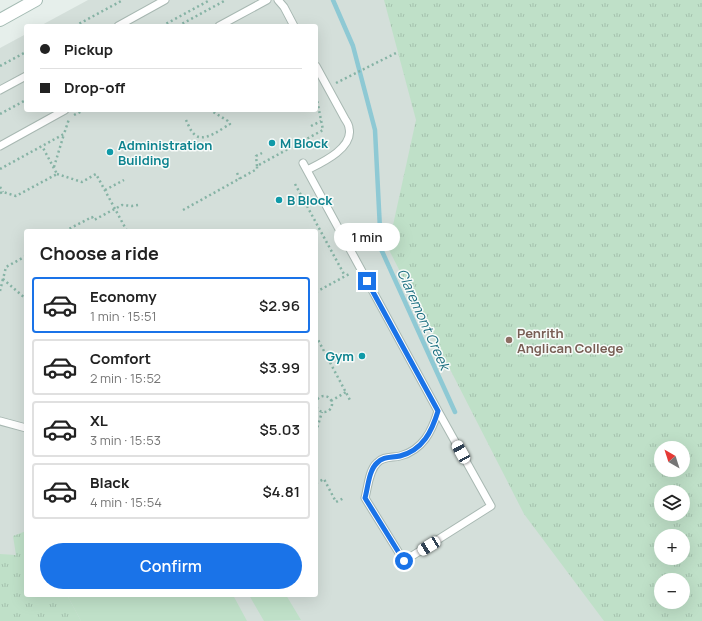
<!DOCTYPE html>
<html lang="en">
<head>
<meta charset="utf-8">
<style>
  :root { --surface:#fff; --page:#f6f6f6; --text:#222; --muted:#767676; --line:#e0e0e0; --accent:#1a73e8 }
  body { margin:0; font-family:Manrope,sans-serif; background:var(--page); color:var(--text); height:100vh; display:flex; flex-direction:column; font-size:15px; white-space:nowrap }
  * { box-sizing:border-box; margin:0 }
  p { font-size:13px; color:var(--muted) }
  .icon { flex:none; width:22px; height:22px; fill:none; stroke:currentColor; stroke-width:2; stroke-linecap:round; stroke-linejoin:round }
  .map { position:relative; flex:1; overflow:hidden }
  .details { position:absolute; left:24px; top:229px; width:294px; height:368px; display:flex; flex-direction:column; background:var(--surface); border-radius:4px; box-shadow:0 4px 16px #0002 }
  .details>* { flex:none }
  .top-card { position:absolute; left:24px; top:24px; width:294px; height:88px; border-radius:4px; box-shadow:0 4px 16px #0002; display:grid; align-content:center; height:88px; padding:0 16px; background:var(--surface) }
  .needle { width:26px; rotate:321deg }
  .buttons { position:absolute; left:654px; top:441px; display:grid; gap:8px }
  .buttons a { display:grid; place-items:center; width:36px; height:36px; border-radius:50%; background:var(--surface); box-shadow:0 4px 16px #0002; font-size:20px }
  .end { position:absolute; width:18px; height:18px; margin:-9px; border:5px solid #1a73e8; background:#fff; box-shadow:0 0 0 2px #fff }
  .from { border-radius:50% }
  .bubble { position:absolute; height:28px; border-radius:14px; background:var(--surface); box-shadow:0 4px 16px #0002; font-size:13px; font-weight:600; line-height:28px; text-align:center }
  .car { position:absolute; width:12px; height:24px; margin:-12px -6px; border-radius:5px; box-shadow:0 0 3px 1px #0007; background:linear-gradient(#fff 24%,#345 0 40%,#fff 0 76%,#345 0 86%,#fff 0) }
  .top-card b { display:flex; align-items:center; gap:14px; height:38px; font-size:15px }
  .top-card b+b { border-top:1px solid var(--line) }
  .top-card i { width:10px; height:10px; background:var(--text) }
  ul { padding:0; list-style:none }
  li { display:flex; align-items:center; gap:12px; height:56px; margin:0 8px 6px; padding:0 8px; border:2px solid var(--line); border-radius:4px }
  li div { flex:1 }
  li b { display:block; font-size:15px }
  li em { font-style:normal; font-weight:600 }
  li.current { border-color:var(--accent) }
  li>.icon { width:36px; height:36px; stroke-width:1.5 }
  h2 { padding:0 16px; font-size:18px; line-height:48px }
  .button { display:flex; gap:8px; margin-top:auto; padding:8px 16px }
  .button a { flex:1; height:46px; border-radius:24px; background:var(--accent); color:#fff; font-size:16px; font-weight:600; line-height:46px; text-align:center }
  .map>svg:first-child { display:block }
  .built { fill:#d4dfda; fill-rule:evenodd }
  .grass { fill:url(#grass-tufts); fill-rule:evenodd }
  .pitch { fill:#bfe0c8 }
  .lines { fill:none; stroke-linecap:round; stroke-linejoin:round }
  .stream { stroke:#8ec9d4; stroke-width:4.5 }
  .lane-casing { stroke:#a8b8b2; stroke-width:9 }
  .secondary-casing { stroke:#a4bbb3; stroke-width:14 }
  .path { stroke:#86b3a5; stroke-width:2.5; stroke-dasharray:2 3; stroke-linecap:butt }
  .lane { stroke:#fff; stroke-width:7 }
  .secondary { stroke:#fff; stroke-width:12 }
  .route { stroke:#1a73e8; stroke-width:5 }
  .culture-dot { fill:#0f9aa8; stroke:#f7fbf9; stroke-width:1.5 }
  .education-dot { fill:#8d6e63; stroke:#f7fbf9; stroke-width:1.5 }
  .labels { text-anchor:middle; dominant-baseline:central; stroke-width:3; stroke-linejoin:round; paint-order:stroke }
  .culture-label { font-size:13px; font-weight:bold; fill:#0d838f; stroke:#f7fbf9; text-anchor:start }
  .education-label { font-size:13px; font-weight:bold; fill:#785e54; stroke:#f7fbf9; text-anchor:start }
  .water-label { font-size:14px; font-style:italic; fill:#1c6f80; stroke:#f7fbf9 }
</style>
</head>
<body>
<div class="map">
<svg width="702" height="621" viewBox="0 0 702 621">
  <defs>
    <pattern id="grass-tufts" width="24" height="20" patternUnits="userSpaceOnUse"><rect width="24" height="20" fill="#bfe0c8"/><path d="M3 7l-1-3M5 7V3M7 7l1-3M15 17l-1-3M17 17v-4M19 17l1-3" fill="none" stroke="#a4c1ad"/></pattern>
  </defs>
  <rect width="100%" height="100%" fill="#e6efeb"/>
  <path class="built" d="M88,0H661L702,621H0V48L26,34V110H316V26H40ZM26,231H316V595H26ZM661,448H683V470H661ZM661,492H683V514H661ZM661,536H683V558H661ZM661,580H683V602H661Z"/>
  <path class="grass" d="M384,0H702V621H604L524,514L388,248L416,120ZM661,448H683V470H661ZM661,492H683V514H661ZM661,536H683V558H661ZM661,580H683V602H661Z
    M26,531V595H67L81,621H0V554L16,555L13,536Z"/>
  <path class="pitch" d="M67,595H233L247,621H81Z
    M249,595H286L301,620L264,621Z"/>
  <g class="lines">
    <path class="stream" d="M333,0L353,46L375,130L381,249L455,412"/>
    <g class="lane-casing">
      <path id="lane" d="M278,0L284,7L294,26
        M118,26L165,0
        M219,26L267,0
        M0,90L26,76
        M0,146L65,110
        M303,163L438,411
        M307,170C321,163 354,148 349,128C349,125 347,122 345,119L316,66
        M438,411L491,506L404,561L365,498C368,487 369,470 377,463C383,456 392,458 400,456C423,450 432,431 438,411Z
        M0,421L26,428"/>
    </g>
    <g class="secondary-casing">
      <path id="secondary" d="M0,20L36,0"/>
    </g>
    <path class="path" d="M75,26L123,0
      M162,26L210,0
      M178,26L226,0
      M0,66L26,52
      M336,83L398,52
      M0,114L26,100
      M74,115L84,110
      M186,120C188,124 190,130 194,134C203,144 221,129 230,124L228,121L210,110
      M311,126L321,121
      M257,166L256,156L262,153
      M54,167L64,134
      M0,169L64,134L69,119
      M237,173L240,179
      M57,174L82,182L96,174L127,231
      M295,184L345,276
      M0,187L3,192
      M105,190L124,180
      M0,193L3,192L16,196L57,174L42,146
      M183,210L257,169V166L323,130L316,95
      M65,231L92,217L94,220L122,205L132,206L138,205
      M26,256L6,267L3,279L26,299
      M0,291L3,279
      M316,292L351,273
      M316,336L351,402
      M316 404a8 8 0 1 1 16 0a8 8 0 1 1-16 0Z
      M331,401L346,392
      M316,432L322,412
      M316,483L324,479L336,502L344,498"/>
    <use href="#lane" class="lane"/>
    <use href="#secondary" class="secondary"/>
  </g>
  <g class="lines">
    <path class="route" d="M367,281L438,411C432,431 423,450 400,456C392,458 383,456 377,463C369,470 368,487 365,498L404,561"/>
  </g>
  <g class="culture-dot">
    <circle cx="272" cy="143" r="4"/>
    <circle cx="110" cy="152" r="4"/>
    <circle cx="279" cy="200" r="4"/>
    <circle cx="362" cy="356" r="4"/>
  </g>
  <circle class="education-dot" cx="509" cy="340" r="4"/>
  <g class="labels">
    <g class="culture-label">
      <text x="280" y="143">M Block</text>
      <text x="118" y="145">Administration<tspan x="118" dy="15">Building</tspan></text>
      <text x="287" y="200">B Block</text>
      <text x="354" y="356" text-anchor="end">Gym</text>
    </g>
    <g class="education-label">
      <text x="517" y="333">Penrith<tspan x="517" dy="15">Anglican College</tspan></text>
    </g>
    <g class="water-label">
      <text transform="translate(424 319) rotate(66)">Claremont Creek</text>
    </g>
  </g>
</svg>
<div class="buttons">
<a><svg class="needle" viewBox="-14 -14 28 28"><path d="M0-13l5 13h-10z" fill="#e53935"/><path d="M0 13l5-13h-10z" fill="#767676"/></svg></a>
<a><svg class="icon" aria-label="layers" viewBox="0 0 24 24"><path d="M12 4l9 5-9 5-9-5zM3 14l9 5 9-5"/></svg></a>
<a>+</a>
<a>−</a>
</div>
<i class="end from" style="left:404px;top:561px"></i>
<i class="end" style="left:367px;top:281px"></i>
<div class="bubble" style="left:334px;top:223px;width:66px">1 min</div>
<i class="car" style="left:461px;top:452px;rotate:331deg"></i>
<i class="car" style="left:429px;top:546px;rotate:238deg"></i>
<div class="top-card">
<b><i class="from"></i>Pickup</b>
<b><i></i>Drop-off</b>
</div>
<section class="details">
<h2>Choose a ride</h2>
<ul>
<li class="current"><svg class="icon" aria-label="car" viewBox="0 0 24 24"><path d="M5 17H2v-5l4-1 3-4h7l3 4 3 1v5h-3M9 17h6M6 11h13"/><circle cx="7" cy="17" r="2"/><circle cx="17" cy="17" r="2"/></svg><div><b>Economy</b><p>1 min · 15:51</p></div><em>$2.96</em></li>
<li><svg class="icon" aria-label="car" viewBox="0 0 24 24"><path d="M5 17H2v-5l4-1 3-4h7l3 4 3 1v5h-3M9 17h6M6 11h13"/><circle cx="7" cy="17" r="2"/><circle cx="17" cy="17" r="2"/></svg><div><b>Comfort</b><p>2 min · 15:52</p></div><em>$3.99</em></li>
<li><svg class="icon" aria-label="car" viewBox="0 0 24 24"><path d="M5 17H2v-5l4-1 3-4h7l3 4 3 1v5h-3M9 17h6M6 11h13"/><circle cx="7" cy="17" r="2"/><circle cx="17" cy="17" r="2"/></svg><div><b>XL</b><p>3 min · 15:53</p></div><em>$5.03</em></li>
<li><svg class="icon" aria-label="car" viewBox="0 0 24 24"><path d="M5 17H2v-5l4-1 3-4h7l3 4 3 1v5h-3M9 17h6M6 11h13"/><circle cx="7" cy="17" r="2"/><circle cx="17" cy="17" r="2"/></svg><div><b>Black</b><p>4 min · 15:54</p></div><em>$4.81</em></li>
</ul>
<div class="button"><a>Confirm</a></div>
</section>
</div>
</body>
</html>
